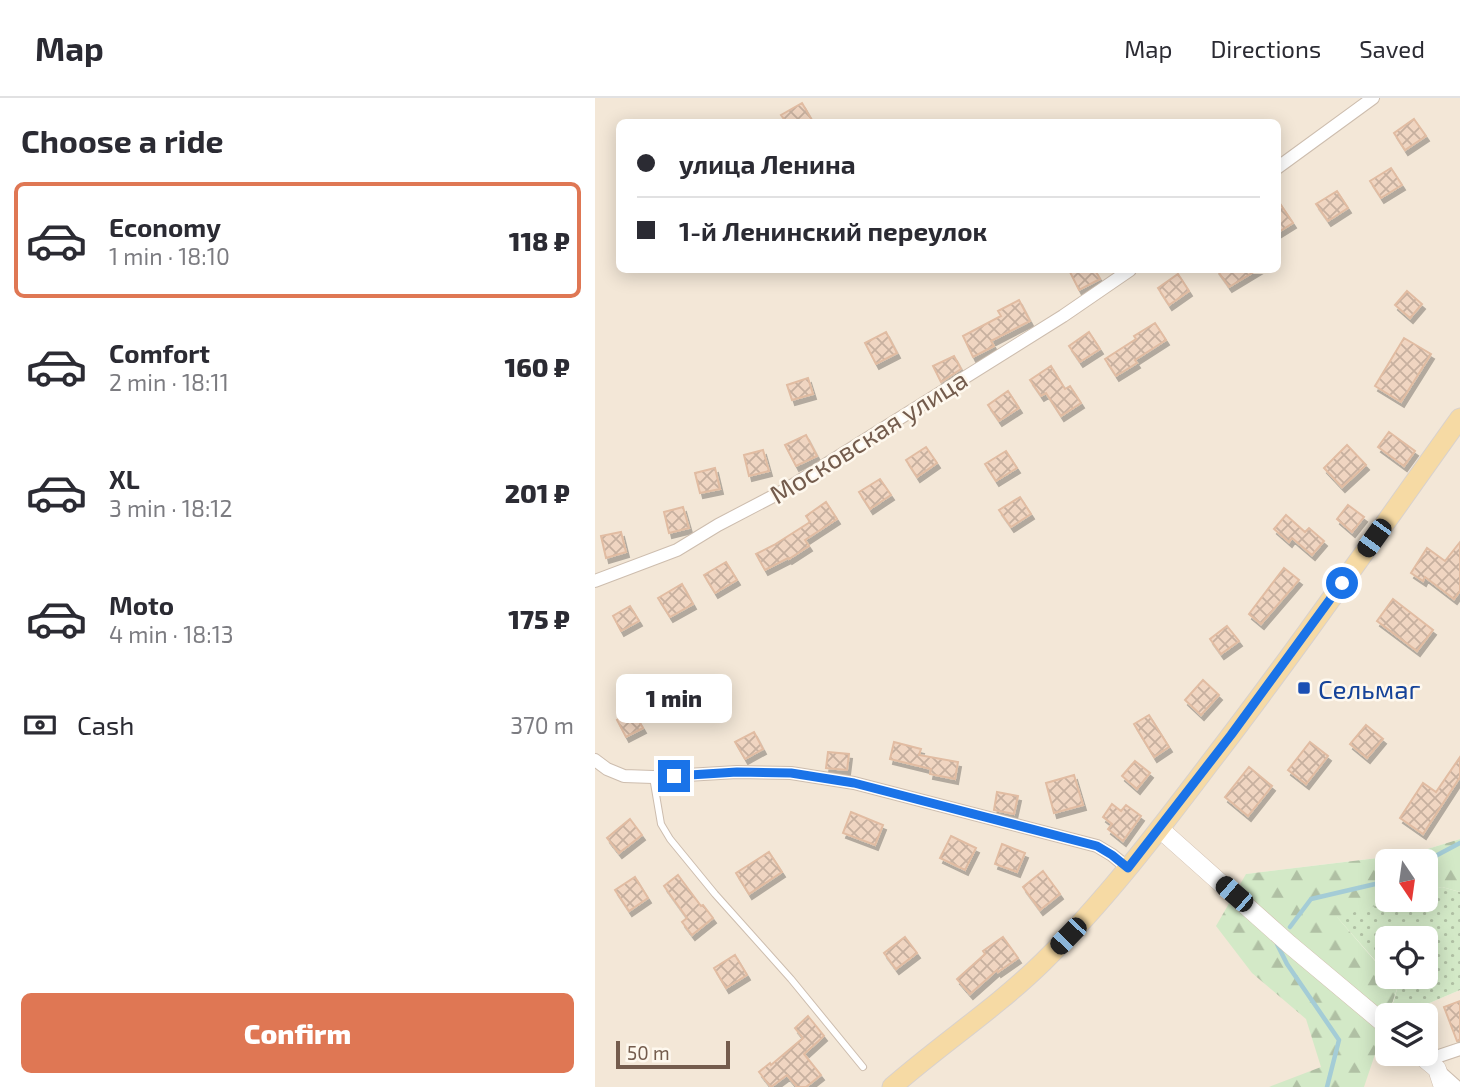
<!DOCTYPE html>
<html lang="en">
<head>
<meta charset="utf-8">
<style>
  :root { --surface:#fff; --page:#f2f2f3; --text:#2b2b33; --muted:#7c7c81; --line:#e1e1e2; --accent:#df7754 }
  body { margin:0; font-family:"Exo 2",sans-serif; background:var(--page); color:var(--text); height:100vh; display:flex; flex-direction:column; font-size:26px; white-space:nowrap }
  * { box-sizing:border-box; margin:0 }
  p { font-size:23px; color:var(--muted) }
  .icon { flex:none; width:38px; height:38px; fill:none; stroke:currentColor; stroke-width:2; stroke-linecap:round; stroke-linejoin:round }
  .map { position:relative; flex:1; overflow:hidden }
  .details { display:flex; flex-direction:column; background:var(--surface); width:595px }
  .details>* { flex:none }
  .banner { position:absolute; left:21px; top:21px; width:665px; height:154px; border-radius:10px; box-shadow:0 4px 18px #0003; display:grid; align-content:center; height:154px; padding:0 21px; background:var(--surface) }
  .needle { width:46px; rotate:167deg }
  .tools { position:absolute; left:780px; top:751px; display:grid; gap:14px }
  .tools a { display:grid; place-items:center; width:63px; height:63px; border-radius:10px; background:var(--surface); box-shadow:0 4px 18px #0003; font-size:35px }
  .scale { position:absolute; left:21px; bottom:18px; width:114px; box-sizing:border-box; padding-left:7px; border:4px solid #745c4d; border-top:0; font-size:19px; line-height:24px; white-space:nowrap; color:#745c4d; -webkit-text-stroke:5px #fef8ee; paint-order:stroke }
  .end { position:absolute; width:32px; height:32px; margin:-16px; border:9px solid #1a73e8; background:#fff; box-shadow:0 0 0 4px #fff }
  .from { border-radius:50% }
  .bubble { position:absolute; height:49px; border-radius:10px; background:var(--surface); box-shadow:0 4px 18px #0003; font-size:23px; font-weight:800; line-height:49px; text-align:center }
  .car { position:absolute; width:21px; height:42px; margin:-21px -10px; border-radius:9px; box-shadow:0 0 5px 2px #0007; background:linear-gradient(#222 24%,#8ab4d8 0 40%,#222 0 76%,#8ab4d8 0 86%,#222 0) }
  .banner b { display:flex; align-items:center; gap:24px; height:66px; font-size:26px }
  .banner b+b { border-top:2px solid var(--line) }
  .banner i { width:18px; height:18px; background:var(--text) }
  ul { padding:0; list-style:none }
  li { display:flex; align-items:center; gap:21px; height:116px; margin:0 14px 10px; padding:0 7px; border:4px solid transparent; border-radius:10px }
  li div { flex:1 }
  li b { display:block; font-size:26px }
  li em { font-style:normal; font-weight:800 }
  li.on { border-color:var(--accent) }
  li>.icon { width:63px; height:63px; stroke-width:1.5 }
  h2 { padding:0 21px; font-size:32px; line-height:84px }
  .pay { display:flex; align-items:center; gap:18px; height:77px; padding:0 21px; font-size:26px }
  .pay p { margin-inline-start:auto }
  .cta { display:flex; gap:14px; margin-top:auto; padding:14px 21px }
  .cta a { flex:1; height:80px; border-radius:10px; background:var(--accent); color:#fff; font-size:28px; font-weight:800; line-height:80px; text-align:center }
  header { display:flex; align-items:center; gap:42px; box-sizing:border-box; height:98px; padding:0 35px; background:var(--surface); border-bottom:2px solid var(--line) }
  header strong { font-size:33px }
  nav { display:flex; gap:38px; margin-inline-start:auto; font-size:24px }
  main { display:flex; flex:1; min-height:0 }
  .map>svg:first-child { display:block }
  .residential { fill:#f3e7d7; fill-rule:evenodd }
  .grass { fill:url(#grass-dots) }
  .forest { fill:url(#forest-firs) }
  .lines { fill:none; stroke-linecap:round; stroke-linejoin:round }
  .stream { stroke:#a4ccd6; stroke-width:4.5 }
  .building { fill:url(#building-cross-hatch); stroke:#e1bca2; stroke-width:2; filter:url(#shadow) }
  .lane-casing { stroke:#cdbdae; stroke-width:8 }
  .street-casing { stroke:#cdbdae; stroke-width:14 }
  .secondary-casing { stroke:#d2bfaf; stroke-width:19 }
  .primary-casing { stroke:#d8d1cd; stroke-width:21 }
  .lane { stroke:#fff; stroke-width:6 }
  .street { stroke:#fff; stroke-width:12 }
  .secondary { stroke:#fff; stroke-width:18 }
  .primary { stroke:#f6daa4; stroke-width:19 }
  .route { stroke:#1a73e8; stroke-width:9 }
  .transit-dot { fill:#1a4fb4; stroke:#fef8ee; stroke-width:2.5 }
  .labels { text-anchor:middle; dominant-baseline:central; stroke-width:5; stroke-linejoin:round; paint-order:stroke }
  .street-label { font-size:26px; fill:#745c4d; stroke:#fef8ee }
  .transit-label { font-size:26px; fill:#164399; stroke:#fef8ee; text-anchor:start }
</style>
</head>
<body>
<header>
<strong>Map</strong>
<nav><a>Map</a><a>Directions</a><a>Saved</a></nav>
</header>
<main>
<section class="details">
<h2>Choose a ride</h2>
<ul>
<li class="on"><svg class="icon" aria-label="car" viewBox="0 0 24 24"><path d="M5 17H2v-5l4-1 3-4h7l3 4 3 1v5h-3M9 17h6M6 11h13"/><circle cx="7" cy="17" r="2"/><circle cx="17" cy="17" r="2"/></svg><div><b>Economy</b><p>1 min · 18:10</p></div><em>118 ₽</em></li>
<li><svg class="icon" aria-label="car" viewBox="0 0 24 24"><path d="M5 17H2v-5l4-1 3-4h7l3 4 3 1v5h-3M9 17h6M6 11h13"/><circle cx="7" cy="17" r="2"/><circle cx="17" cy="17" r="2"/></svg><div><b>Comfort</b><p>2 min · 18:11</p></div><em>160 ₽</em></li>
<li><svg class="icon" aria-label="car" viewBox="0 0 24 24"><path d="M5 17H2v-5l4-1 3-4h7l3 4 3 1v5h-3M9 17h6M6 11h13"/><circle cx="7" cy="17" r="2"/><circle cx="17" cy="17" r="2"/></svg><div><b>XL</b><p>3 min · 18:12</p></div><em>201 ₽</em></li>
<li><svg class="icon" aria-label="car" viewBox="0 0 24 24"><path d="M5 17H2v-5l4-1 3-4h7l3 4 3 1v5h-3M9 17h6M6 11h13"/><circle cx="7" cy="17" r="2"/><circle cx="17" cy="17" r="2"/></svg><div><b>Moto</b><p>4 min · 18:13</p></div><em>175 ₽</em></li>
</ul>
<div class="pay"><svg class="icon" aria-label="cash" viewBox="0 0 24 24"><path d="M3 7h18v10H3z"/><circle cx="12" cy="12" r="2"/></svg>Cash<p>370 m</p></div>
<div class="cta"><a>Confirm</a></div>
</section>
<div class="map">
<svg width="865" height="989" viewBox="0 0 865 989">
  <defs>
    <pattern id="grass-dots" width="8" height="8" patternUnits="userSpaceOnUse" patternTransform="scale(1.75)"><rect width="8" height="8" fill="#d3e9c7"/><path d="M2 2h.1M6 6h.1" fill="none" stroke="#b0c0a4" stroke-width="1.8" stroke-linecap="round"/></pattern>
    <pattern id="forest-firs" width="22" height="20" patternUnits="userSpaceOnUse" patternTransform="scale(1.75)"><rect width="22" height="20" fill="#d3e9c7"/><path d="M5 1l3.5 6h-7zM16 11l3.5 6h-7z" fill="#b0c0a4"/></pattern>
    <pattern id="building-cross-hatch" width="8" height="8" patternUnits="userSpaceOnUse" patternTransform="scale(1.75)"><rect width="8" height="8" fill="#f0d5c1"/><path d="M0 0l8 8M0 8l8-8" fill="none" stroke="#c7b09f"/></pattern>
    <filter id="shadow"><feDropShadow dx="3" dy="5" stdDeviation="0" flood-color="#0004"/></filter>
  </defs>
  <rect width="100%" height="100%" fill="#fbf5e8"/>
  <path class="residential" d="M0,0H865V741L816,756L651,776L703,913L811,915L865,892V989H0ZM24,24H682V172H24ZM793,917H831V956H793Z"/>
  <path class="grass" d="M847,789L865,794V892L811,915H795L803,888L794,879L831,878V840H793V877L741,818L802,802H831V793Z"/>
  <path class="forest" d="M865,741V794L847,789L831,793V763H793V802H802L742,819L793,878L803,888L769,989H674L726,969L711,921L657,875L621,828L651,776L816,756Z"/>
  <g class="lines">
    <path class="stream" d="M831,763L865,745
      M695,829L716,801L793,783
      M682,846L692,866L744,942L732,989"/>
  </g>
  <path class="building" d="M207,5L218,24H191L186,17Z
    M819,21L831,38L810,52L799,35Z
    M796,70L807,87L786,100L775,83Z
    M742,93L753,110L733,123L721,106Z
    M682,101L698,125L682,135Z
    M474,172H500L505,181L484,192Z
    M622,172H662L634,189Z
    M583,176L594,193L574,207L563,190Z
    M812,193L827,206L815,220L800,207Z
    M424,202L435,223L396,243L399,248L378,259L368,238L406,218L403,213Z
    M560,225L571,242L540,262L542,265L521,278L510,261L541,241L539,238Z
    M291,234L302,255L281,266L270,245Z
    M494,234L505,251L485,264L474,248Z
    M809,240L836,256L806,304L780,288Z
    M359,258L366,271L346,284L338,268Z
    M456,268L470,291L475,288L486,305L466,318L451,295L446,298L435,282Z
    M213,280L218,296L197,302L192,287Z
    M413,293L424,310L404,323L393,307Z
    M794,334L820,353L809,368L783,349Z
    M211,337L222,358L201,368L190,347Z
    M752,347L771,367L747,389L729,370Z
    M331,349L342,365L322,379L311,362Z
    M168,352L174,373L154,378L149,357Z
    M411,353L422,370L401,383L390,366Z
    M120,370L125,391L105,395L100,375Z
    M285,381L296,397L275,411L264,394Z
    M425,399L436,416L416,429L404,412Z
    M231,404L242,421L210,442L214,448L194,461L193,460L170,472L161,456L179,447L215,424L211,418Z
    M753,407L769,419L757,434L742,421Z
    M88,409L94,430L74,435L69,414Z
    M691,417L710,434L714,430L729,443L717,457L697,440L694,444L679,431Z
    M26,434L31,454L11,460L6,438Z
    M865,444V493L859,501L830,479L828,483L816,475L832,450L850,463Z
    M131,464L142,482L120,495L109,477Z
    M689,470L704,482L666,526L654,516Z
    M87,486L98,506L75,519L63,500Z
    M798,501L838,532L822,553L782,523Z
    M35,508L44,523L26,533L18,518Z
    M632,528L644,543L626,556L615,541Z
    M608,582L624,597L606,617L590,602Z
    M38,613L48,630L31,639L22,622Z
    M554,617L574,649L559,659L539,626Z
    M771,627L788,641L772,660L755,646Z
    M159,634L168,651L150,661L140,644Z
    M299,644L326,651L324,657L363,664L360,681L335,676L336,671L295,661Z
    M715,644L733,658L711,686L693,672Z
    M233,654L254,656L252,672L231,670Z
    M865,659V679L828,736L805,720L828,685L841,694Z
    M540,663L555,675L542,691L527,678Z
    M654,669L677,688L653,718L630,699Z
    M479,677L488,707L459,715L451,685Z
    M402,694L423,698L419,716L399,712Z
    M517,706L526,713L531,707L546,718L528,743L513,731L517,726L508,719Z
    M256,714L288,727L280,747L248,735Z
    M35,721L47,737L24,755L12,740Z
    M356,738L381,750L370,772L345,760Z
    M407,746L430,755L422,774L400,766Z
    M174,754L187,774L154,796L141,775Z
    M448,773L465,796L445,812L428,789Z
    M83,777L106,808L108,807L118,820L97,837L87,824L92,820L69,788Z
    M40,779L53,800L34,813L20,792Z
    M310,839L322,855L301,871L289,855Z
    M408,839L423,860L403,874L402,872L375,896L362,881L390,856L388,853Z
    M140,857L152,877L131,890L119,870Z
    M865,903V942L862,943L849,909Z
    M213,918L229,938L209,956L226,977L211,989H202L192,977L176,989L164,974L175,965L176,967L208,940L200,930Z"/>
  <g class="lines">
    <g class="lane-casing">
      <path id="lane" d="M58,679L66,726L75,741L120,796L196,881L268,969"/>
    </g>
    <g class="street-casing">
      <path id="street" d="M682,70L778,0
        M0,483L82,452L123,427L190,392L468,218L535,172
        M0,662L12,671L29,678L58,679L142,674L196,675L259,685L502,748L517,757L533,770
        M832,962L865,951
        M844,973L862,989"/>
    </g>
    <g class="secondary-casing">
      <path id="secondary" d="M565,731L694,846L793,929
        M824,956L842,971L848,989"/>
    </g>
    <g class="primary-casing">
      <path id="primary" d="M297,989C346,946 401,910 448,864C509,804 562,735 614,666C701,553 782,436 865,320"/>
    </g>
    <use href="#lane" class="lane"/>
    <use href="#street" class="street"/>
    <use href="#secondary" class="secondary"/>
    <use href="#primary" class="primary"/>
  </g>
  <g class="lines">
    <path class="route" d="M79,678L142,674L196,675L259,685L502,748L517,757L533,770L636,637L747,485"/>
  </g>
  <rect class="transit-dot" x="702" y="583" width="14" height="14" rx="3.5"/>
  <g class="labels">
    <g class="street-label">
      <text transform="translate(273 338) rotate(-32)">Московская улица</text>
    </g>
    <g class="transit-label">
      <text x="723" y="590">Сельмаг</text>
    </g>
  </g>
</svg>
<div class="tools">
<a><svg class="needle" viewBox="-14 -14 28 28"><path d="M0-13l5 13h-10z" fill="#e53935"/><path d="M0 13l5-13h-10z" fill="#7c7c81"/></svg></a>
<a><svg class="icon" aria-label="locate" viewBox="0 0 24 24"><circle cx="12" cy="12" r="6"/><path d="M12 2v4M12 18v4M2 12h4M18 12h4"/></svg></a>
<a><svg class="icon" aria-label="layers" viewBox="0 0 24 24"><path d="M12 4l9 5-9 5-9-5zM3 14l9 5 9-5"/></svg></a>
</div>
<div class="scale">50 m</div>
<i class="end from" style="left:747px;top:485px"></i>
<i class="end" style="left:79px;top:678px"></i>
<div class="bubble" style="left:21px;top:576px;width:116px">1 min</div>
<i class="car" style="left:779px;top:440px;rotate:216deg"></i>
<i class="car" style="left:639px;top:796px;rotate:311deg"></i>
<i class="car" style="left:473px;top:838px;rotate:224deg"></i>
<div class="banner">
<b><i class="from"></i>улица Ленина</b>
<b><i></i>1-й Ленинский переулок</b>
</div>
</div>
</main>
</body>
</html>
